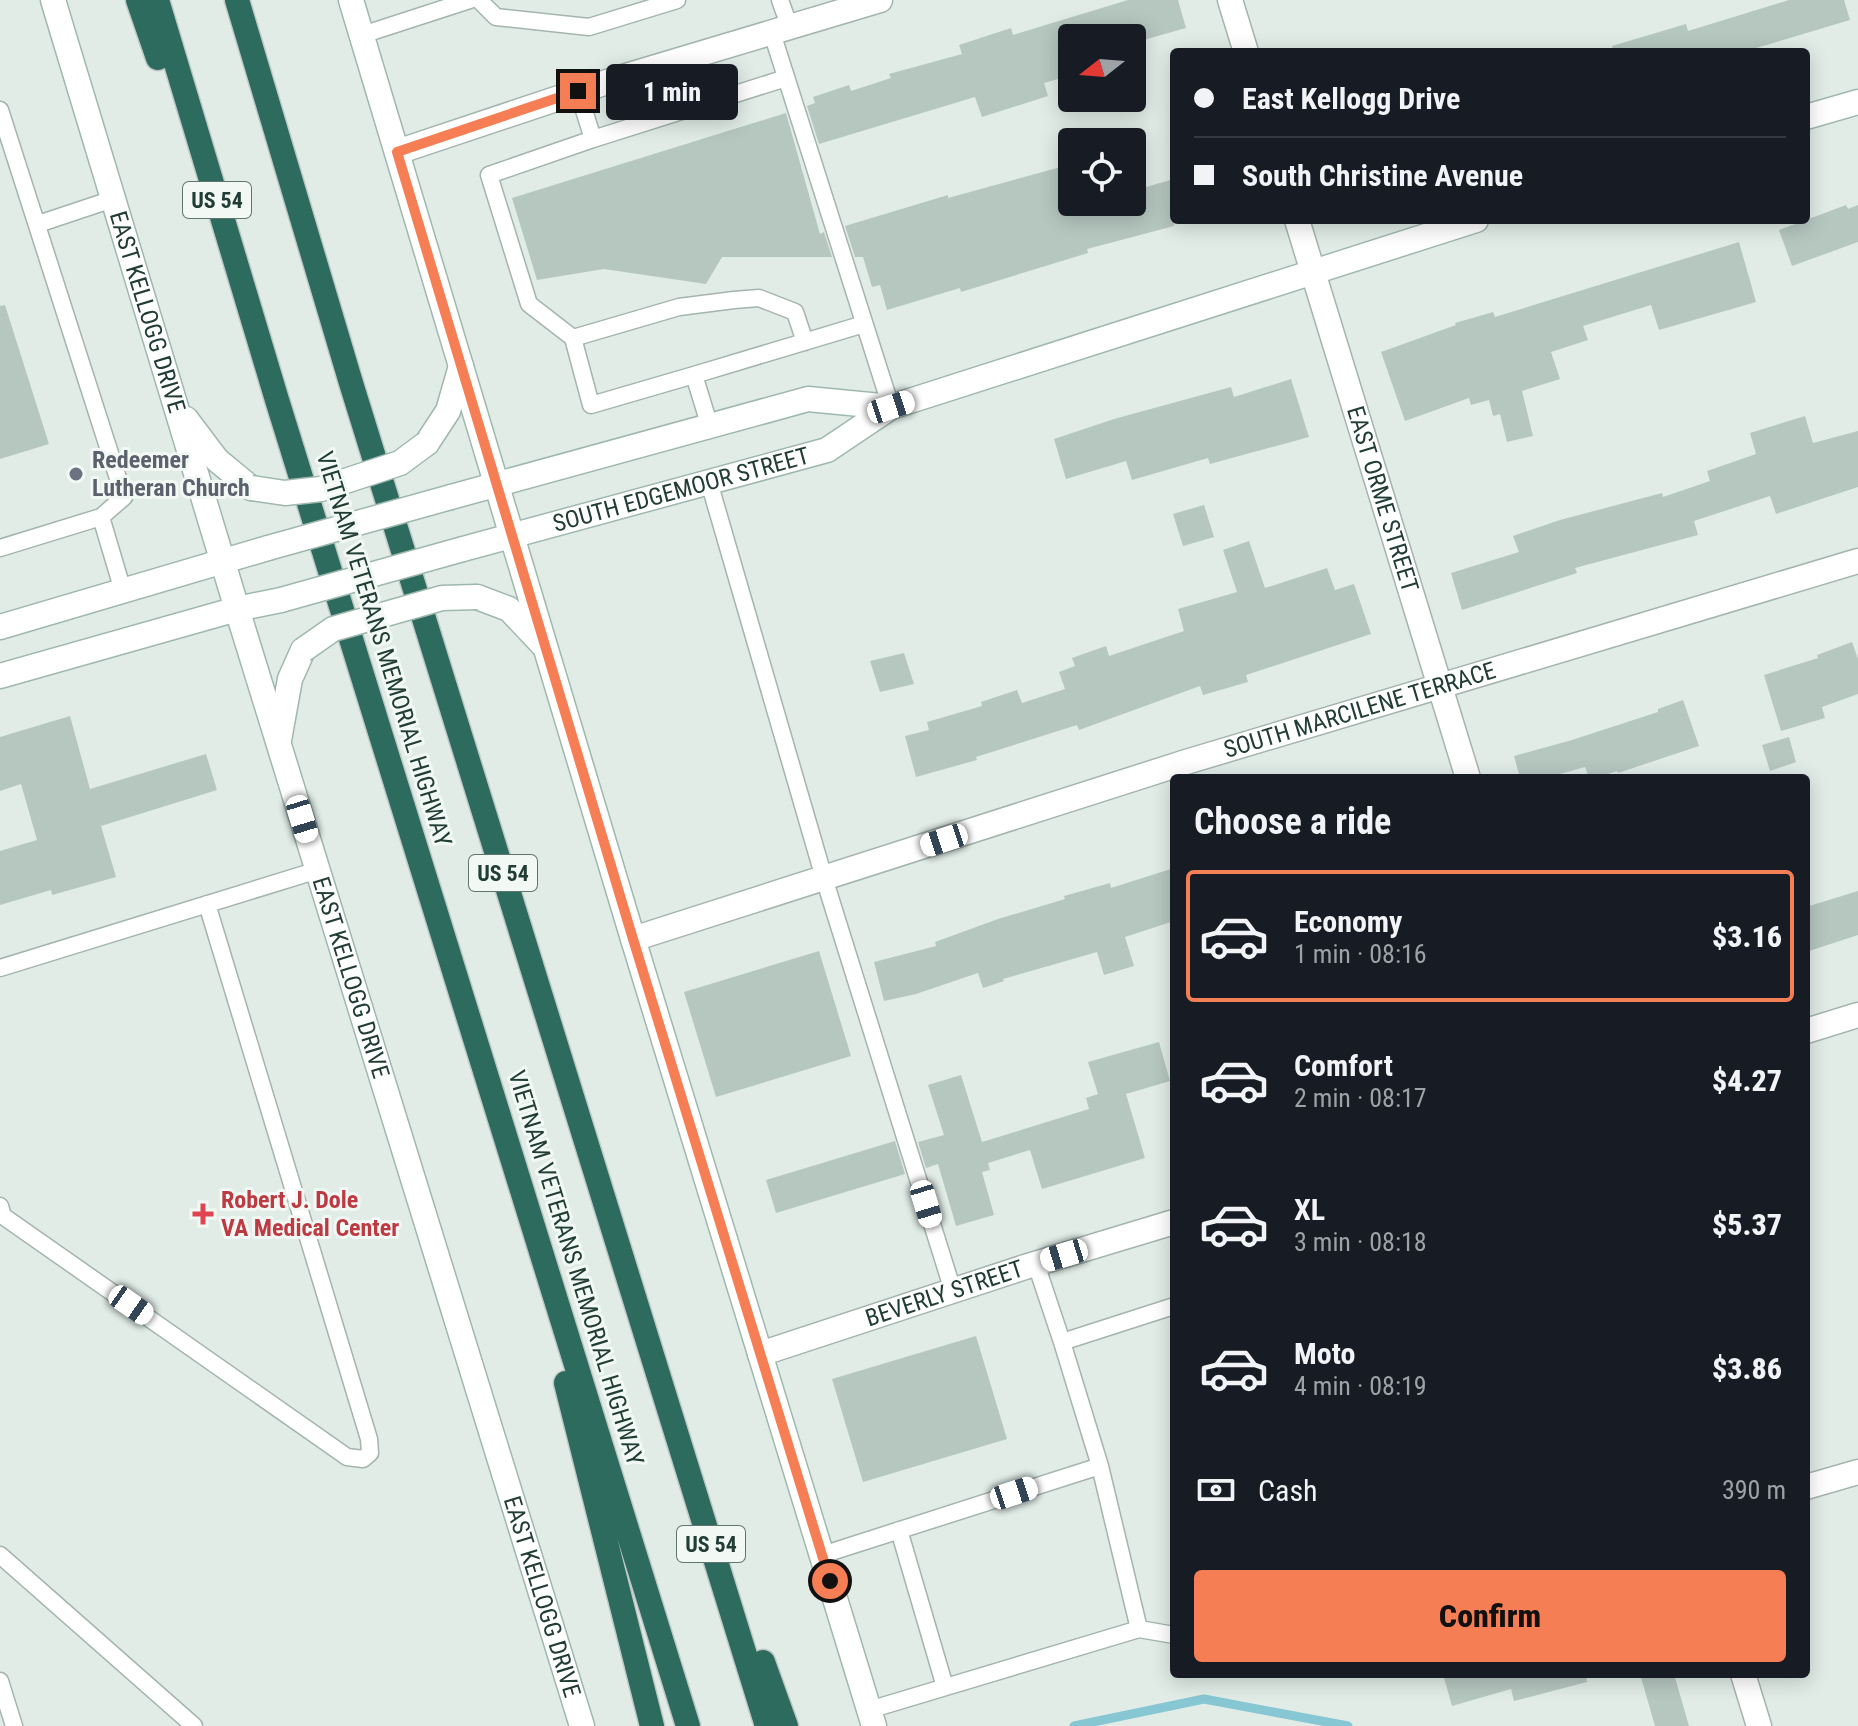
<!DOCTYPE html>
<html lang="en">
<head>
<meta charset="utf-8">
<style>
  :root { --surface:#171b24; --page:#20242c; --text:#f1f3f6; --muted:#9ea1a6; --line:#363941; --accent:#f67e55 }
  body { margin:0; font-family:"Roboto Condensed",sans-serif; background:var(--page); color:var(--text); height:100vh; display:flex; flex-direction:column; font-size:30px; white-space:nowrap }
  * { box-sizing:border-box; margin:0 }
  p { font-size:26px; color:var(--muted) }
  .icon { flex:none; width:44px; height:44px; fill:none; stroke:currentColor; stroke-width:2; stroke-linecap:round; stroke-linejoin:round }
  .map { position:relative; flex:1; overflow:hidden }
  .details { position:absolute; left:1170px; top:774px; width:640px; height:904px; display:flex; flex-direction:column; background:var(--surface); border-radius:8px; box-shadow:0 4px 20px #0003 }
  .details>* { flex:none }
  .hud { position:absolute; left:1170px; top:48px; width:640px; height:176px; border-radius:8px; box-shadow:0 4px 20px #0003; display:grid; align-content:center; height:176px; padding:0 24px; background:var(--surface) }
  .needle { width:52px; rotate:253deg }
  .tools { position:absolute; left:1058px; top:24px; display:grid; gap:16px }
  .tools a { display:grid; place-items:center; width:88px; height:88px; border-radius:8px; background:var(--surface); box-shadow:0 4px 20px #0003; font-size:40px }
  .end { position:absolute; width:36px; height:36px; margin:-18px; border:10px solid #f67e55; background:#111; box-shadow:0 0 0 4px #111 }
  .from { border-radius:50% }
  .bubble { position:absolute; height:56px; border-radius:8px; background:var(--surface); box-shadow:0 4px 20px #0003; font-size:26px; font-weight:800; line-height:56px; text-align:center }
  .car { position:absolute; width:24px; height:48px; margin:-24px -12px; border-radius:10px; box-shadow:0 0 6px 2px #0007; background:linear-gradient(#fff 24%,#345 0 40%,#fff 0 76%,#345 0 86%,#fff 0) }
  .hud b { display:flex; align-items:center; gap:28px; height:76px; font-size:30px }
  .hud b+b { border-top:2px solid var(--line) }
  .hud i { width:20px; height:20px; background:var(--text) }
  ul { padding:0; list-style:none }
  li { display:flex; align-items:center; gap:24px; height:132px; margin:0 16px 12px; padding:0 8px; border:4px solid transparent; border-radius:8px }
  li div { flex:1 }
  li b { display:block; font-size:30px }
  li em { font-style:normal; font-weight:800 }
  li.active { border-color:var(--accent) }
  li>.icon { width:72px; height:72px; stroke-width:1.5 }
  h2 { padding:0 24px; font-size:36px; line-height:96px }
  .pay { display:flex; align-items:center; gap:20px; height:88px; padding:0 24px; font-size:30px }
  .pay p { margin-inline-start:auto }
  .cta { display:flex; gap:16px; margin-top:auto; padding:16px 24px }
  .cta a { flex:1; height:92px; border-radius:8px; background:var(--accent); color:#111; font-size:32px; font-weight:800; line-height:92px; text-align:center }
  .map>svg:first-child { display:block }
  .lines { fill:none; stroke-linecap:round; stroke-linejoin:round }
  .stream { stroke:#87c7d3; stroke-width:9 }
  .building { fill:#b6c7c0 }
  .lane-casing { stroke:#a4b4ae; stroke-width:19 }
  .street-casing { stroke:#a4b4ae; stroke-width:27 }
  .secondary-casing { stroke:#9fb8af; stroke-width:27 }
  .highway-casing { stroke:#c1c9c7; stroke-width:27 }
  .lane { stroke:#fff; stroke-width:16 }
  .street { stroke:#fff; stroke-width:24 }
  .secondary { stroke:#fff; stroke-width:24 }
  .highway { stroke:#2c6b5e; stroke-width:24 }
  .secondary-bridge-casing { stroke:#9fb8af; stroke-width:27; stroke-linecap:butt }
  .secondary-bridge { stroke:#fff; stroke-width:24 }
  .route { stroke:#f67e55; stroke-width:10 }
  .worship-dot { fill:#6b7280; stroke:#f2f9f5; stroke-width:3 }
  .health-dot { fill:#e0444e; stroke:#f2f9f5; stroke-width:3 }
  .labels { text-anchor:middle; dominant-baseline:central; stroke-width:6; stroke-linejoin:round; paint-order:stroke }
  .shield { fill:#f2f9f5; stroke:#60756f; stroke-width:2 }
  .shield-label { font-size:22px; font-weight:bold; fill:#213d36 }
  .street-label { font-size:24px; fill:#213d36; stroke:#f2f9f5 }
  .worship-label { font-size:24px; font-weight:bold; fill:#5b616d; stroke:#f2f9f5; text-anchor:start }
  .health-label { font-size:24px; font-weight:bold; fill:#be3a42; stroke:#f2f9f5; text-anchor:start }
</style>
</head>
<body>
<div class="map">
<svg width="1858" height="1726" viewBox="0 0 1858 1726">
  <rect width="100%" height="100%" fill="#e1ece7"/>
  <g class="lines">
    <path class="stream" d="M1074,1726L1204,1699L1348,1726"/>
  </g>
  <path class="building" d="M1128,0H1178L1186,28L1133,43L1132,38H1072V75L1044,83L1048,96L982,117L975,97L819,144L807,106L815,103L813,97L849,85L851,91L891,78L889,74L962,54L959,45L1011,28L1013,35Z
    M1789,0H1844L1850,20L1743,52H1613L1612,46L1686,24L1688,31Z
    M786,113L820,234L824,232L832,257H722L706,284L604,269L537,280L512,198Z
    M1072,164V202H1132V191L1174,179V226L1087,249L1088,253L961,292L960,288L887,310L880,285L872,287L863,257H855L845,226L948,195V198Z
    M1846,205L1848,209L1858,205V242L1792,266L1779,230Z
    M1739,242L1756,302L1659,330L1651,305L1583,326L1588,340L1551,352L1560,379L1522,391L1533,436L1507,442L1500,414L1493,416L1489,400L1471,405L1469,398L1405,421L1381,352L1456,325L1455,323L1493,312L1495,317Z
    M5,305L49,444L0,459V306Z
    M1291,379L1309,437L1210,464L1208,458L1132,480L1126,461L1066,479L1054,439L1114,419L1231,387L1234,397Z
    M1805,416L1813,443L1858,431V487L1776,514L1770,496L1694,521L1698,535L1575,568L1577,573L1462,610L1451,573L1519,552L1513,536L1560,520L1662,493L1663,497L1710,481L1707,471L1756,454L1750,433Z
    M1204,505L1214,537L1183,546L1173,514Z
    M1249,541L1265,588L1327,568L1335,590L1354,584L1371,634L1246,675L1248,682L1203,695L1200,686L1079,730L1077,725L976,757L977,760L916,777L905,736L929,730L927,722L982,706L981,702L1017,690L1022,703L1065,689L1059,672L1075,666L1072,658L1106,646L1109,656L1184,631L1178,609L1237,592L1223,550Z
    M1852,642L1858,659V694L1822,707L1825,718L1781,731L1764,675L1818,658L1817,655Z
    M904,653L914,684L880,692L870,661Z
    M1683,700L1699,746L1618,773L1617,771L1595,778H1589L1585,767L1546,778H1520L1514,756L1572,740L1658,712V709Z
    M70,716L90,789L206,754L217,790L101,826L116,877L52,895L51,890L0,905V851L37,840L21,784L0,791V737Z
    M1789,737L1796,762L1770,771L1762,745Z
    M1174,868V921L1125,937L1134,966L1104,975L1097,952L1003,979L1004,981L983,988L978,973L916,994L884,1001L874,962L936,946L935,942L998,919L1065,899L1064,896L1110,883L1111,888Z
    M1858,891V935L1806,952V907Z
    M819,951L851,1056L716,1097L684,992Z
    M1159,1042L1170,1081L1126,1094L1145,1158L1042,1189L1030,1150L988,1163L990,1170L982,1172L994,1215L956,1226L938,1164L926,1168L918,1142L944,1135L928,1085L961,1075L982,1142L1089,1109L1086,1098L1098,1094L1088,1062Z
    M895,1141L905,1174L776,1213L766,1180Z
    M976,1336L1007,1439L863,1482L832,1379Z
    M1443,1674H1586L1587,1682L1514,1701L1511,1689L1452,1706Z
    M1640,1674H1674L1689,1726H1655Z"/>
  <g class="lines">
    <g class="lane-casing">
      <path id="lane" d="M479,0L496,17L589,27L677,0
        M780,0L790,28
        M772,33L891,407
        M362,35L470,0
        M642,71L657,118
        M0,110L124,497L101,517L123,591
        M593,139L786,78
        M38,224L113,199
        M573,338L529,304L489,175L593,139L578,91
        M694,375L591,405L573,338L679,307L734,300L759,298L795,312L805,342
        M710,427L694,375L864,324
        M709,482L824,878L953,1291
        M0,548L101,517
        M0,968L318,870
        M0,1206L3,1216L347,1457L363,1459L370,1453L369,1439L207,904
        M1036,1264L1062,1342L1174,1306
        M1100,1466L1139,1629
        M899,1530L945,1687
        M0,1555L194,1726
        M822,1555L1100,1466L1062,1342
        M0,1681L14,1726
        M869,1710L1139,1629L1174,1635"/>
    </g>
    <g class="street-casing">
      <g id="street">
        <path d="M1230,0L1246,52"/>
        <path d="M397,152L616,79L880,0"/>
        <path id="s1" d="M1297,220L1468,778"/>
        <path id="s2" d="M633,939L1186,762L1858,561"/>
        <path d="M1806,1031L1858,1015"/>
        <path id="s3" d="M760,1354L1025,1267L1174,1222"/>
        <path d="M1806,1487L1858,1472"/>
        <path d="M1743,1674L1759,1726"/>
      </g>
    </g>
    <g class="secondary-casing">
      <g id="secondary">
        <path id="s4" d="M53,0L237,609L582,1726"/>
        <path d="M351,0L633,939L874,1726"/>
        <path d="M1806,117L1858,102"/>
        <path d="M186,419L217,460L251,488"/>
        <path d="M427,443L448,411L461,366"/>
        <path d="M451,497L808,399L891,407"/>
        <path id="s5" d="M463,549L827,450L891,407L1476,220"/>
        <path d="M477,597L509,609L543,645"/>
        <path d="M0,627L268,548"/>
        <path d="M0,676L237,609L281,600"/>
        <path d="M279,740L290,679L303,650"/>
      </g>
    </g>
    <g class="highway-casing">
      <path id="highway" d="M138,0L158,58
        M157,0L277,400L688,1726
        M237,0L351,383L767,1726
        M566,1383L652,1726
        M763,1662L786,1726"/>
    </g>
    <use href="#lane" class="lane"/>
    <use href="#street" class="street"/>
    <use href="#secondary" class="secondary"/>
    <use href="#highway" class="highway"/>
    <g class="secondary-bridge-casing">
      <path id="secondary-bridge" d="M251,488L285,493L321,489L400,463L427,443
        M268,548L451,497
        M281,600L463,549
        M303,650L333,629L442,598L477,597"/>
    </g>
    <use href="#secondary-bridge" class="secondary-bridge"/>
  </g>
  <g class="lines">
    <path class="route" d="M578,91L397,152L633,939L830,1581"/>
  </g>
  <circle class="worship-dot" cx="76" cy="474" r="8"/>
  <path class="health-dot" d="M199 1202h8v8h8v8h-8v8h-8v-8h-8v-8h8z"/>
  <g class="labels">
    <g class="shield">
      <rect x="183" y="182" width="68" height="36" rx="6"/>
      <rect x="469" y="855" width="68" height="36" rx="6"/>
      <rect x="677" y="1526" width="68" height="36" rx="6"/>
    </g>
    <g class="shield-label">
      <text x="217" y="200">US 54</text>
      <text x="503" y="873">US 54</text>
      <text x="711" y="1544">US 54</text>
    </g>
    <g class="street-label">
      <text stroke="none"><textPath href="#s4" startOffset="326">EAST KELLOGG DRIVE</textPath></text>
      <text stroke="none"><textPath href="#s5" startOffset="226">SOUTH EDGEMOOR STREET</textPath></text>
      <text stroke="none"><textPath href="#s1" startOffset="292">EAST ORME STREET</textPath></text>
      <text transform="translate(384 649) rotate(73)">VIETNAM VETERANS MEMORIAL HIGHWAY</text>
      <text stroke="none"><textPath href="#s2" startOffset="762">SOUTH MARCILENE TERRACE</textPath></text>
      <text stroke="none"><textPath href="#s4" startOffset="1022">EAST KELLOGG DRIVE</textPath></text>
      <text transform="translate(576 1268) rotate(73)">VIETNAM VETERANS MEMORIAL HIGHWAY</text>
      <text stroke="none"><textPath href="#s3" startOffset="194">BEVERLY STREET</textPath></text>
      <text stroke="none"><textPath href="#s4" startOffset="1670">EAST KELLOGG DRIVE</textPath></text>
    </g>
    <g class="worship-label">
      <text x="92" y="460">Redeemer<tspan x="92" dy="28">Lutheran Church</tspan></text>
    </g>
    <g class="health-label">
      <text x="221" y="1200">Robert J. Dole<tspan x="221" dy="28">VA Medical Center</tspan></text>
    </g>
  </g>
</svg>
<div class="tools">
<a><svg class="needle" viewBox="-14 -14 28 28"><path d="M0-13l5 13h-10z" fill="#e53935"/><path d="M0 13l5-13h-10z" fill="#9ea1a6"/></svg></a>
<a><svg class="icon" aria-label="locate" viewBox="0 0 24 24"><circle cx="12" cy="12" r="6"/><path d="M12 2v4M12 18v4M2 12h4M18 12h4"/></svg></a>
</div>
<i class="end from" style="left:830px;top:1581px"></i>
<i class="end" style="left:578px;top:91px"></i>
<div class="bubble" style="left:606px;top:64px;width:132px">1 min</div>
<i class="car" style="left:891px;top:407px;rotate:72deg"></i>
<i class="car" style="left:302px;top:819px;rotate:163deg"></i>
<i class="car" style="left:944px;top:840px;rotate:252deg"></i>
<i class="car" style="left:926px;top:1204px;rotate:163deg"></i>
<i class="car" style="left:1064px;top:1255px;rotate:253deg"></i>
<i class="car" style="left:131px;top:1305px;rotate:125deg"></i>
<i class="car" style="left:1014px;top:1493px;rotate:72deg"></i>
<div class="hud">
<b><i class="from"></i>East Kellogg Drive</b>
<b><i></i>South Christine Avenue</b>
</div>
<section class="details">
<h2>Choose a ride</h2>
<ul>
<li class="active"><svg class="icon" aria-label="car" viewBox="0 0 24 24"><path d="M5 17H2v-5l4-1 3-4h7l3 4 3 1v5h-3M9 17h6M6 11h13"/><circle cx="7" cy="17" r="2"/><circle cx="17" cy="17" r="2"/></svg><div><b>Economy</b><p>1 min · 08:16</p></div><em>$3.16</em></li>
<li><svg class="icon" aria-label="car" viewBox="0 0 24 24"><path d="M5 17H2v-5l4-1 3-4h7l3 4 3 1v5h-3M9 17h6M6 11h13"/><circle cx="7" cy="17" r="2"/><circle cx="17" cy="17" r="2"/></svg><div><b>Comfort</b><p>2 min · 08:17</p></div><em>$4.27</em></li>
<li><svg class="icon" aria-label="car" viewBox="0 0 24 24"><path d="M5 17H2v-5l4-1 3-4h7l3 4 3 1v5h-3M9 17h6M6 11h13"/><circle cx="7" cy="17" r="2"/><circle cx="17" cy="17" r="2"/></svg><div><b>XL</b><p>3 min · 08:18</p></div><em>$5.37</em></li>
<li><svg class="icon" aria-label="car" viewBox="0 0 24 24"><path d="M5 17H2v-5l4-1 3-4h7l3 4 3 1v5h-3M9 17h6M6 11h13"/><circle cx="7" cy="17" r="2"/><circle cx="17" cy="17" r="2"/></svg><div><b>Moto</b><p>4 min · 08:19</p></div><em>$3.86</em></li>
</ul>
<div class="pay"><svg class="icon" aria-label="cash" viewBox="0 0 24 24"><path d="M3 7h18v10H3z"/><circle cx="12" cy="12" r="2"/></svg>Cash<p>390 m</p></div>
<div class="cta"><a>Confirm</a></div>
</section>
</div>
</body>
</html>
